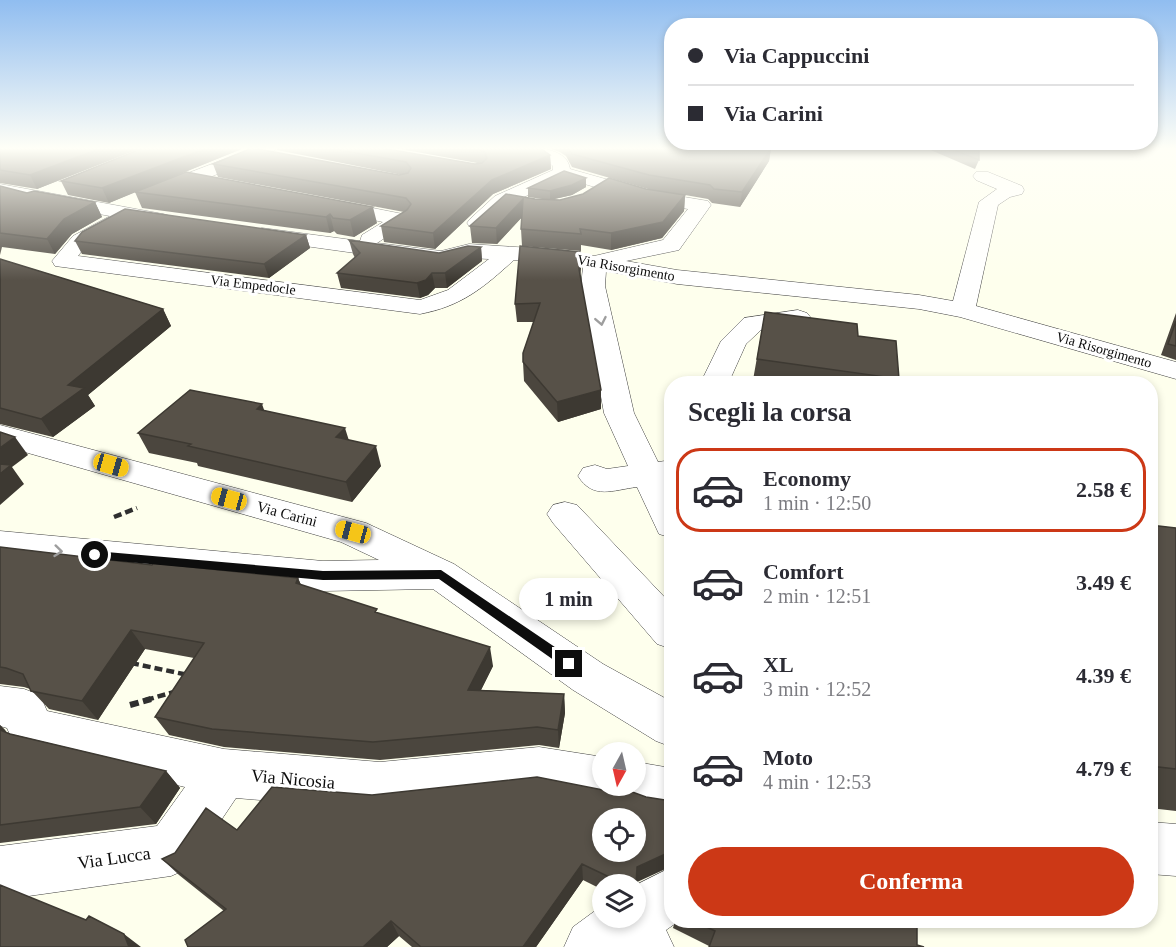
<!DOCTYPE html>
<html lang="it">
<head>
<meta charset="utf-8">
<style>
  :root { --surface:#fff; --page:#f2f2f3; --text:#2b2b33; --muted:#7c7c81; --line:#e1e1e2; --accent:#cc3816 }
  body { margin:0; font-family:"Times New Roman",serif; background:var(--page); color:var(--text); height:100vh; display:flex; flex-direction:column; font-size:22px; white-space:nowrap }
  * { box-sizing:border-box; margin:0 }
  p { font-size:20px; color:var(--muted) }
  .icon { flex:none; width:33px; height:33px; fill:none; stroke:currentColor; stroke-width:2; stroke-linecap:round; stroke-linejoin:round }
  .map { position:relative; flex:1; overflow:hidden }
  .panel { position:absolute; left:664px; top:376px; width:494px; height:552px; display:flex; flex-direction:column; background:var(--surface); border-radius:24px; box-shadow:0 3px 9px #0003 }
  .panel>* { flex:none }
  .guide { position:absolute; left:664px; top:18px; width:494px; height:132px; border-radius:24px; box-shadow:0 3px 9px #0003; display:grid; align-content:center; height:132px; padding:0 24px; background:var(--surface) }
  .needle { width:39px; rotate:188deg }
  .fabs { position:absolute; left:592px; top:742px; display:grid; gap:12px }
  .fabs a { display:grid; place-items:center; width:54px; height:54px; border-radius:50%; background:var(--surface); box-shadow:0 3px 9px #0003; font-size:30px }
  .end { position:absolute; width:27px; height:27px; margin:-14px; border:8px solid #0d0d0d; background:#fff; box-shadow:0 0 0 3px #fff }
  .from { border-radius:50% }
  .bubble { position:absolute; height:42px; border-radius:21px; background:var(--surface); box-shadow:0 3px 9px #0003; font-size:20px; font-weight:700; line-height:42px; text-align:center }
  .car { position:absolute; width:18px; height:36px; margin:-18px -9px; border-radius:8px; box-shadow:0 0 4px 2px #0007; background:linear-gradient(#f5c518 24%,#345 0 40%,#f5c518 0 76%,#345 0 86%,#f5c518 0) }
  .guide b { display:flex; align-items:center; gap:21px; height:57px; font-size:22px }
  .guide b+b { border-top:2px solid var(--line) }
  .guide i { width:15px; height:15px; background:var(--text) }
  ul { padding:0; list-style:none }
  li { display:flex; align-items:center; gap:18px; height:84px; margin:0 12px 9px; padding:0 12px; border:3px solid transparent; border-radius:24px }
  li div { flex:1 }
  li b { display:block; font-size:22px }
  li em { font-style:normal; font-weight:700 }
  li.active { border-color:var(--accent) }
  li>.icon { width:54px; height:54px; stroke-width:1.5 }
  h2 { padding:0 24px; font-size:27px; line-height:72px }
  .action { display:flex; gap:12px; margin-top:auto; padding:12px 24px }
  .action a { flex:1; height:69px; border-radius:36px; background:var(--accent); color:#fff; font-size:24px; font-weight:700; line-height:69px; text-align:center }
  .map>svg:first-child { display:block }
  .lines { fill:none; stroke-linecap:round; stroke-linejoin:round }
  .minor-casing { stroke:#404040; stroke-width:1 }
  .path-far1 { stroke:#2f2f2f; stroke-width:4.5; stroke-dasharray:8 4; stroke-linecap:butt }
  .path { stroke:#2f2f2f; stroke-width:6; stroke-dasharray:9 4.5; stroke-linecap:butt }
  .minor { fill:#fff; fill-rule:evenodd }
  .wall { fill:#4b463e }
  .shaded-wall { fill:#3d3932 }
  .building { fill:#575148; stroke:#3d3932; stroke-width:1.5; fill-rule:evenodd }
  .oneway { stroke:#9e9e9e }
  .route { fill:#0d0d0d }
  .labels { text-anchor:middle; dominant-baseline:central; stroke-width:6; stroke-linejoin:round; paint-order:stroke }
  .far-street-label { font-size:14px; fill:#0d0d0d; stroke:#fff }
  .street-label { font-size:15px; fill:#0d0d0d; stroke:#fff }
  .near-street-label { font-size:18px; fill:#0d0d0d; stroke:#fff }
</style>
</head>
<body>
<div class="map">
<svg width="1176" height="947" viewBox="0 0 1176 947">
  <rect width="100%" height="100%" fill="#feffed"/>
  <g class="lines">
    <g class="minor-casing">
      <path id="minor" d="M254,148H276L274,151L166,195H152L150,191L152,187Z
        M526,148C540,147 568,150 570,169L648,191L708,201L711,205L679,250L626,261L677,270L919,295L953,301L979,202L997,189L976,180L973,176L976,172H988L1022,186L1024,190L1022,194L1010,197L998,205L976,306L1176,362V379L960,317L919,309L677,284L606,271L605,286L634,413L658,462L672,460V482H669L672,489V538L659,534L637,487C613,490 593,500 578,476L583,468L595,465L607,469L628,466L604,413L581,286L583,267L514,260C483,288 462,306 420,314L55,266L52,261L73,236L110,216L0,196V184L163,214L170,216L173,220L170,224L163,226L123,219L125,221L122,225L87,244L78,256L420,300L448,290L489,259L469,258L441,265L262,240L255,238L252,234L255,230L262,228L360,241L362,235L383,222L325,210L322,206L325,202L332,200L408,215L411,219L408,223L377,243L441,251L469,244L562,250L594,256L663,240L688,209L646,202L564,178L509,204L484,227H470L467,223L470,219L495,196L553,170V166Z
        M798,310L807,313L811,318L807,323L761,330L746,344L728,384H700L721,341L744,318Z
        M0,425L366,523L454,564L603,664L672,702V747L656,741L573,690L433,589L323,591L0,559V531L323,561L379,560L341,542L0,445Z
        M565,502L577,505L672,605V649L657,644L553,523L547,514L553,505Z
        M0,686L24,689L40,695L47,711L224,749L380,762L539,747L603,757V786H636V762L665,767L672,764V813C656,819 633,809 618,803L616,800L603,805L539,793L380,810L236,798L189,868L171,876L0,900V846L157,826L185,787L30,750L14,744L7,728L0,726Z
        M1150,822L1176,824V876L1150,874Z
        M672,867V921H679L666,930L674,947H564L573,927L603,905V918H636V885Z"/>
    </g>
    <path class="path-far1" d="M114,517L137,508
      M131,663L188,675
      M146,700L174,692"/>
    <path class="path" d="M130,705L151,699"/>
    <use href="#minor" class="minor"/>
  </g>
  <path class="wall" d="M0,148H141L37,189L0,183Z
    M143,148H244L152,185L186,172L377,223L354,237L337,234L334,231L330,233L142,208L135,192L109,203L68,195L61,181Z
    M276,148H381L475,164L477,163L395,148H540L550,155L551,169L493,194L435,249L384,242L381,226L404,212L218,177L213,164L399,175H402L277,150Z
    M548,148H771L769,161L740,207L712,203L708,199L685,195L684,211L662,238L611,250L581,245V251L522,246L521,229L522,217L497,244L472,243L470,226L535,199L549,200L528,197V188L586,187L572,195L550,200H560L648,189L572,167L566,156L560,152Z
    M926,148H979V160L975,169Z
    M0,186L27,193L95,202L102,217L72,234L55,254L2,247L0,255Z
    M306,235L310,248L269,278L82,254L75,241Z
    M349,240L439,253L481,247L482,261L447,288H435L428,295L420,298L341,288L337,273L355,258L353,254Z
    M580,252V276L601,390V409L558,422L524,381L523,362L534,322H517L515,304Z
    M0,259L163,309L171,326L88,395L95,406L53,437L0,424Z
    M765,312L858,336L899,379L897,384H780L753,380Z
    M1176,313V360L1161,355Z
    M264,410L349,440L381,466L352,502L198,466L197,463L149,453L138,433Z
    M1150,525L1176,528V811L1150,808Z
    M0,547L152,565L298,578L301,585L378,613L493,666L481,690L564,694L565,713L559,748L539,745L380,760L224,747L169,735L155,717L194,658L145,649L98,720L49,709L30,689L24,687L0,684Z
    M0,725L5,730L7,733L166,771L180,788L156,824L0,843Z
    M372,795L636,882V885H603V890L583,880L536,947H412L399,936L387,947H188L224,911L179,875L162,859L237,830Z
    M675,921H917L709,946L673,928Z"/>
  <path class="shaded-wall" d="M101,148H141L37,189L30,175Z
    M207,148H244L109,203L102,188Z
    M771,148L769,161L740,207L742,192Z
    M550,155L551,169L493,194L435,249L433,233L492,180Z
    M586,178V187L572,195L550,200V191Z
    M685,195L684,211L662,238L611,250V233Z
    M523,199L524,215L497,244L496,228Z
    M95,202L102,217L72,234L55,254L47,239L64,219Z
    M373,207L377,223L354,237L350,220Z
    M330,214L334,231L330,233L326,217Z
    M306,235L310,248L269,278L264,264Z
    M481,247L482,261L447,288L445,273Z
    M580,252L581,269L579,286V269Z
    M432,273L435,288L428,295L420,298L417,283Z
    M163,309L171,326L88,395L95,406L53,437L41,419L68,385Z
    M601,390V409L558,422L557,402Z
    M262,404L269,424L257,409Z
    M345,428L351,447L336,437Z
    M15,437L28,455L12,467L24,484L0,505V448Z
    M376,446L381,466L352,502L346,482Z
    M298,578L306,597L296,583Z
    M131,630L145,649L98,720L82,701Z
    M490,647L493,666L472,708L468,690Z
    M564,694L565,713L559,748L558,730Z
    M0,725L5,730L13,746L0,734Z
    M166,771L180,788L156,824L140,807Z
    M672,851V866L635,883L637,867Z
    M582,864L583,880L536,947H523Z
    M391,921L399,936L387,947H363Z
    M124,934L141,947H142H129Z"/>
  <path class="building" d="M0,148H101L30,175L0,170Z
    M143,148H207L102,188L61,181Z
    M252,148L399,175L408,173L411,168L406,162L328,148H381L475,164L482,163L487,158L484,151L464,148H540L550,155L492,180L433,233L381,226L407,210L411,204L406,198L213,164Z
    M568,148H771L742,192L714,189L710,185L649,175L572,154Z
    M949,148H979V160Z
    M564,171L586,178L572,185L550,191L528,188Z
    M186,172L373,207L350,220L333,218L330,214L326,217L135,192Z
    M609,178L646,189L685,195L663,222L611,233L580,229L581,234L521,229L523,199L496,228L470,226L506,194L535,199L560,200L583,194Z
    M0,186L27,193L34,191L95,202L64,219L47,239L0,233Z
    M125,209L306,235L264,264L75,241L82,232Z
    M349,240L439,253L468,246L481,247L445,273H432L426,280L417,283L337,273L360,253Z
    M520,246L580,252L579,269L601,390L557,402L523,362V353L540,303L515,304Z
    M0,259L163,309L68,385L84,388L41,419L0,408Z
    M765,312L857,324L858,336L896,341L899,379L757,359Z
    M1176,321V346L1168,344Z
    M190,390L262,404L257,409L345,428L336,437L376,446L346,482L188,446L191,444L138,433Z
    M0,432L15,437L0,448Z
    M0,464L11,465L0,474Z
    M1150,525L1176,528V769L1150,766V602H1152L1150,600V587H1154L1150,581Z
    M0,547L152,565L153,563L298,578L296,583L377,609L375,612L490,647L468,690L564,694L558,730L537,727L373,742L212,729L155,717L204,643L131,630L82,701L31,691L23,674L6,668L0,667Z
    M0,730L10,734L166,771L140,807L0,825Z
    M537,777L603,790L616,786L646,797L665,800L672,801V851L637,867L636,885H626L582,864L523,947H421L391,921L363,947H188L185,940L226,909L162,859L175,853L206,808L237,830L272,787L372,795ZM603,819H636V852H603Z
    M0,885L86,920L89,916L124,934L129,947H0Z
    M694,921H917V945L924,947H709L715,931Z"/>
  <defs><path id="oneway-chevron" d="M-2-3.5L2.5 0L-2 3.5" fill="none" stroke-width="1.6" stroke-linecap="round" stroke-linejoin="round" transform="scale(1.5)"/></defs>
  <g class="oneway">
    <use href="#oneway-chevron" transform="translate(601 321) rotate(79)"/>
    <use href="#oneway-chevron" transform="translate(58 551) rotate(6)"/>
  </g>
  <linearGradient id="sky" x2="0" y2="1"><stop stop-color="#90bdf0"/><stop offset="0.53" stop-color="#fffff7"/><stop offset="1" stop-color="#fffff7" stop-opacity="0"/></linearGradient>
  <rect width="1176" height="280" fill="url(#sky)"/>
  <path class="route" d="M95,551L323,571L441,570L574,660L576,664L569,670L565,668L439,579L323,580L95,559L90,555Z"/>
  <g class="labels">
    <g class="far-street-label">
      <text transform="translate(626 268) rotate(10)">Via Risorgimento</text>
      <text transform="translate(253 285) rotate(7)">Via Empedocle</text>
      <text transform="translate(1104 350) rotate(16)">Via Risorgimento</text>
    </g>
    <g class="street-label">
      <text transform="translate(287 514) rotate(15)">Via Carini</text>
    </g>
    <g class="near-street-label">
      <text transform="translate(293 779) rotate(5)">Via Nicosia</text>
      <text transform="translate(114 858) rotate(-8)">Via Lucca</text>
    </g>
  </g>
</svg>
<div class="fabs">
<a><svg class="needle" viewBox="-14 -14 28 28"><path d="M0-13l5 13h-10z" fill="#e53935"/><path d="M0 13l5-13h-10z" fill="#7c7c81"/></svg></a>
<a><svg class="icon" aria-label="locate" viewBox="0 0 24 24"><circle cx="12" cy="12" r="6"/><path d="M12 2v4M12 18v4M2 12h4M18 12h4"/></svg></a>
<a><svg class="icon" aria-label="layers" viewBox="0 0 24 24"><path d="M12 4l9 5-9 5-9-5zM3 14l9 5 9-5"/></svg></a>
</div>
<i class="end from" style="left:95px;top:555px"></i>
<i class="end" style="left:569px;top:664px"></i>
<div class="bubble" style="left:519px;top:578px;width:99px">1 min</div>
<i class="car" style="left:111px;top:465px;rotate:106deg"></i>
<i class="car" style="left:229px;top:499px;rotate:285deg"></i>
<i class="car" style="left:353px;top:532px;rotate:285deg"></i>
<div class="guide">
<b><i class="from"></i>Via Cappuccini</b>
<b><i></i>Via Carini</b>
</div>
<section class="panel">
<h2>Scegli la corsa</h2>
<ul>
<li class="active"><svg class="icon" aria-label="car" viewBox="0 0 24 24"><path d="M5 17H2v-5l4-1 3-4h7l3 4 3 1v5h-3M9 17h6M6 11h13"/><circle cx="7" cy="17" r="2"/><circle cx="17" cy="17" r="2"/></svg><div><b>Economy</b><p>1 min · 12:50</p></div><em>2.58 €</em></li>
<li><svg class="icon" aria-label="car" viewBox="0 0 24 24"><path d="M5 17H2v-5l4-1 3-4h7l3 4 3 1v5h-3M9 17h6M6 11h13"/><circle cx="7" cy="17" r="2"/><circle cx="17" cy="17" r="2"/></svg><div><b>Comfort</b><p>2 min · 12:51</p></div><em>3.49 €</em></li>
<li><svg class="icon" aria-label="car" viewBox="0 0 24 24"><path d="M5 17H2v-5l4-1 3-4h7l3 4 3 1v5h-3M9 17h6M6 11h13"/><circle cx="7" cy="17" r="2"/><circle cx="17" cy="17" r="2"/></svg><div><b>XL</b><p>3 min · 12:52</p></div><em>4.39 €</em></li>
<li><svg class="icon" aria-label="car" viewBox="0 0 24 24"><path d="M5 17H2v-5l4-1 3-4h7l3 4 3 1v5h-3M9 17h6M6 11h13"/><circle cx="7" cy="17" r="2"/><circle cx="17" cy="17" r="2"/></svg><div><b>Moto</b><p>4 min · 12:53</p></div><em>4.79 €</em></li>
</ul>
<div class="action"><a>Conferma</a></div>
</section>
</div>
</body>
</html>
